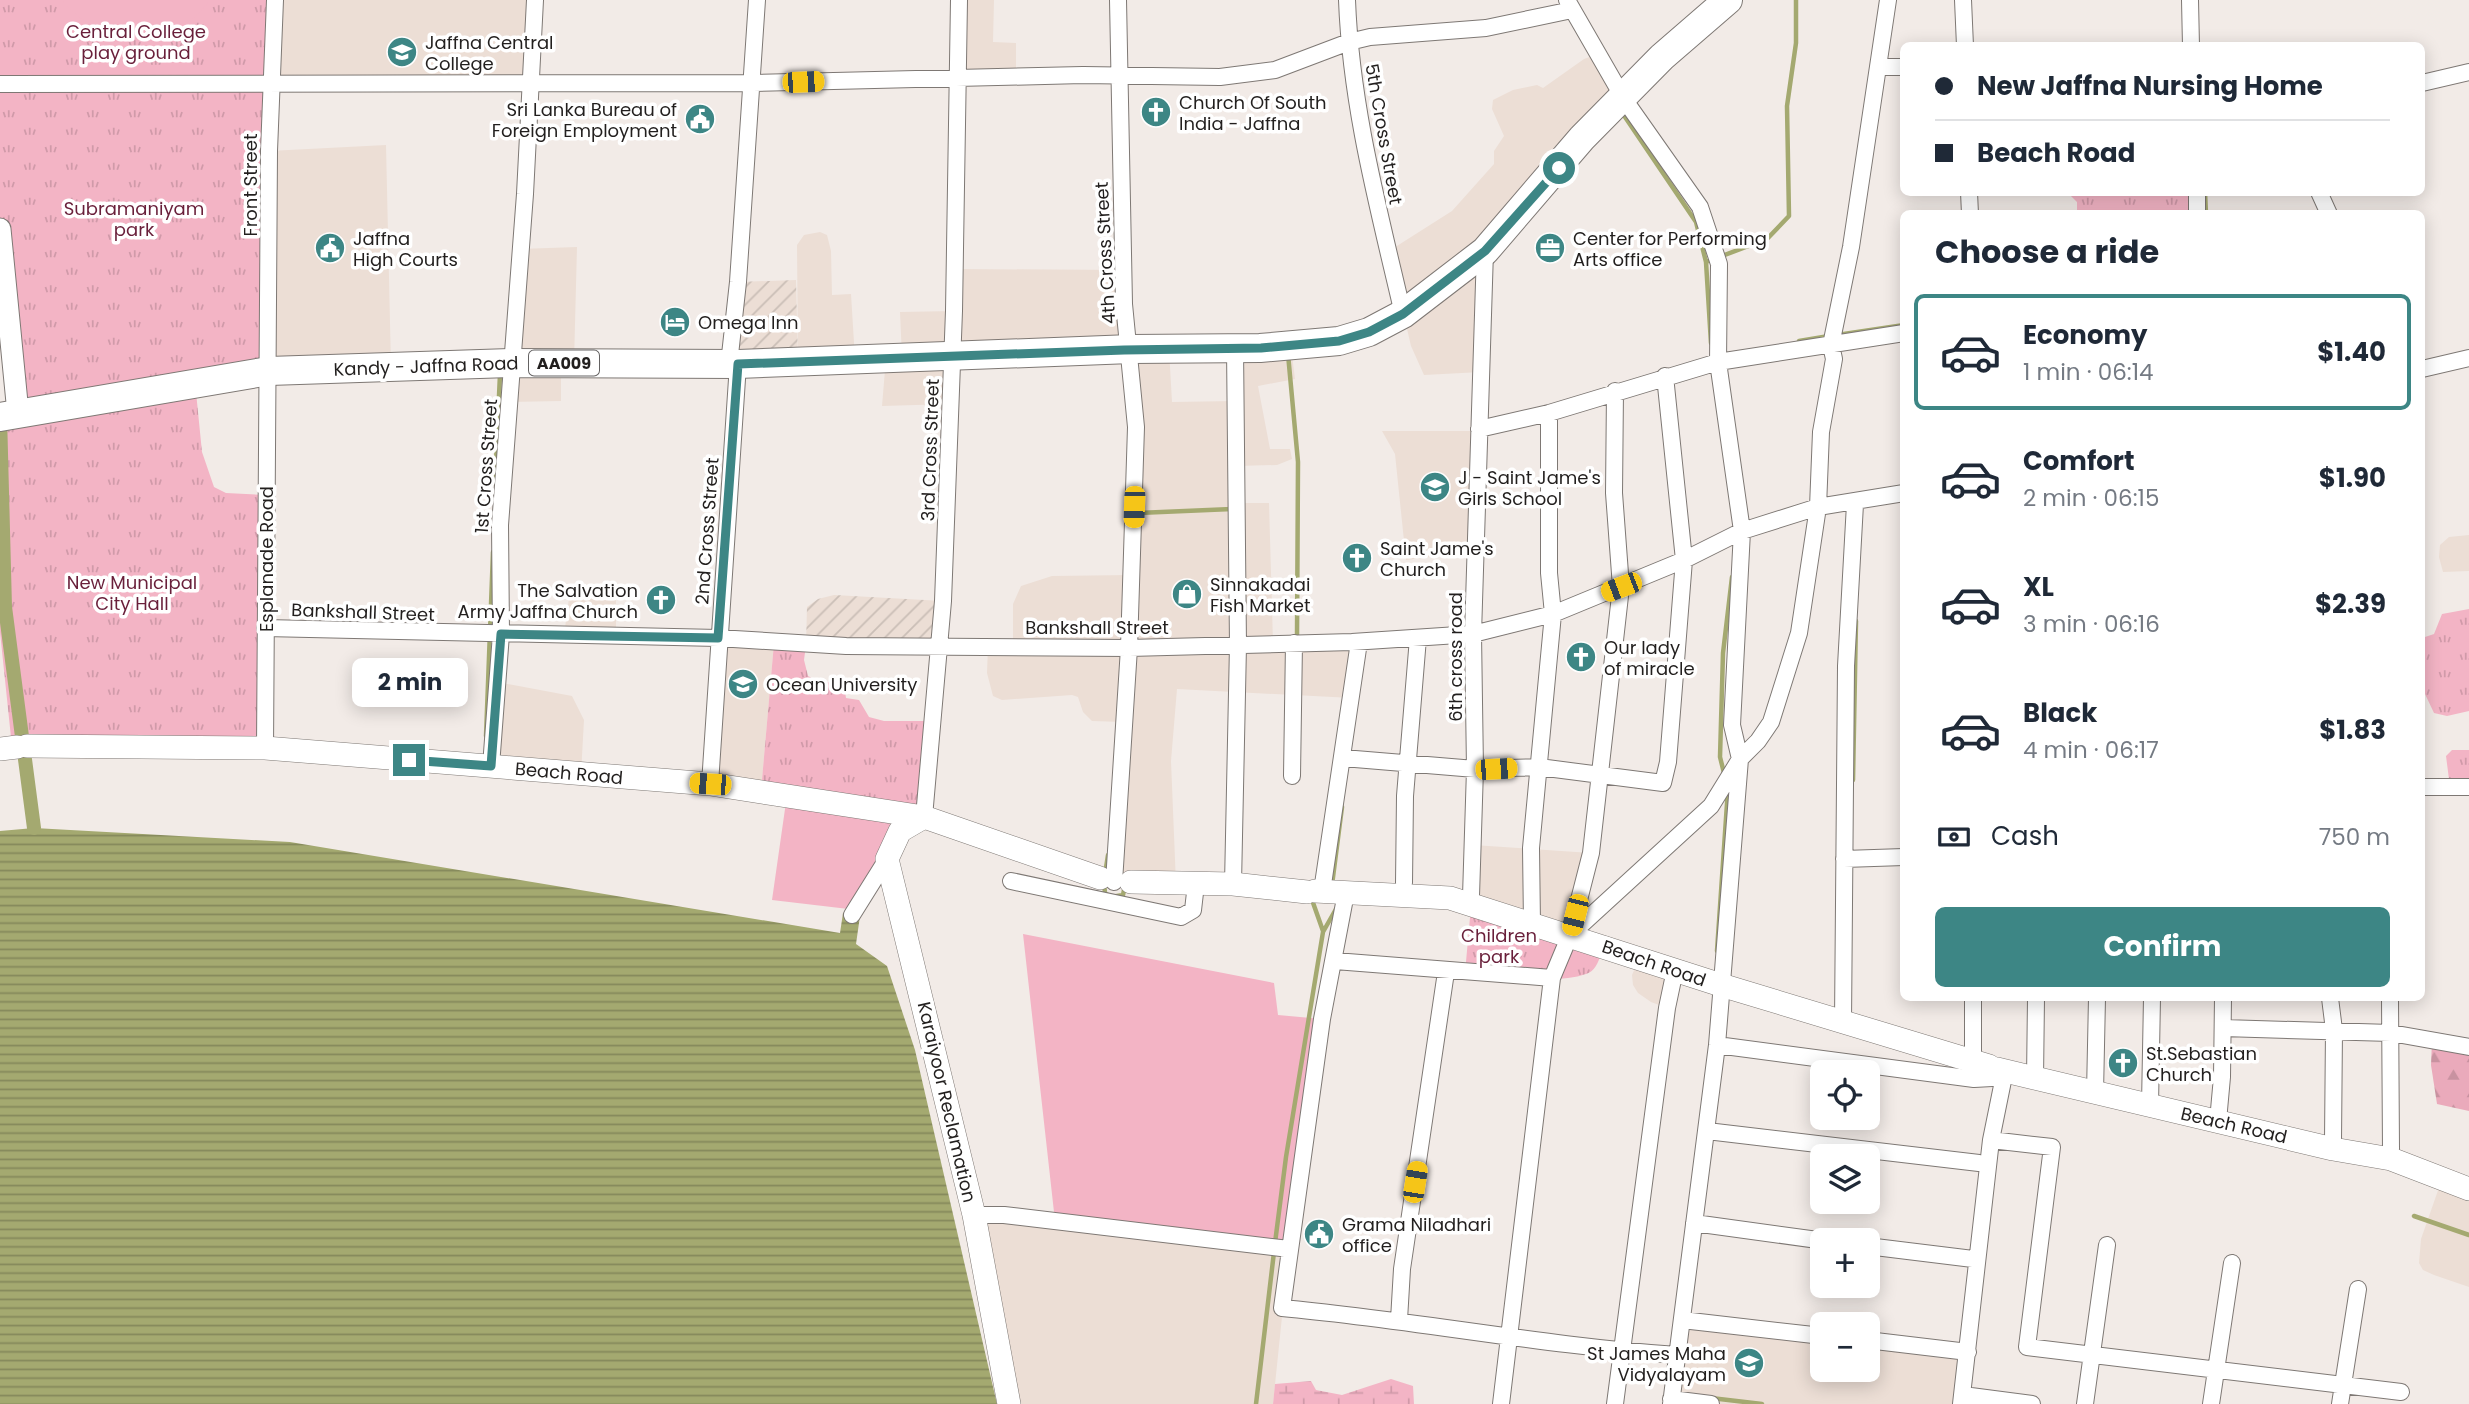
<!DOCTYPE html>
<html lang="en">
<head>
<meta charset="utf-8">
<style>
  :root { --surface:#fff; --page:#f2f2f3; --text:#1f2937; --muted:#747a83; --line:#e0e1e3; --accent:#3d8685 }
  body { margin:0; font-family:Poppins,sans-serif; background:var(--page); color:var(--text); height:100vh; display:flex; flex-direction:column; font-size:26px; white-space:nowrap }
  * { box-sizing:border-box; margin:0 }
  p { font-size:23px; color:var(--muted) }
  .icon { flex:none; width:38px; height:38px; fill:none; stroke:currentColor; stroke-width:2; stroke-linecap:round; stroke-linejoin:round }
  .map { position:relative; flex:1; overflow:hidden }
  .side { position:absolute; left:1900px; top:210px; width:525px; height:791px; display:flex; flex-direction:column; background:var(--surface); border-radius:10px; box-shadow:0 4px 18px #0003 }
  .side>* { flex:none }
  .banner { position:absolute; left:1900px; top:42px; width:525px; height:154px; border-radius:10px; box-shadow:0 4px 18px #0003; display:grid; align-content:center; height:154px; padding:0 35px; background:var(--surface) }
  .buttons { position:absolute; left:1810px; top:1060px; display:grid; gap:14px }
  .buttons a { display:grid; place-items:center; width:70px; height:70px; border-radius:10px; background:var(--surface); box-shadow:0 4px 18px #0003; font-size:35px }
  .end { position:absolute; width:32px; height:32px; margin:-16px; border:9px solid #3d8685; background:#fff; box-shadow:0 0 0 4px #fff }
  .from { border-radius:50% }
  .bubble { position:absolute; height:49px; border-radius:10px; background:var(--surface); box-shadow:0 4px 18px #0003; font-size:23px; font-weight:700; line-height:49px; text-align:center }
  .car { position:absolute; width:21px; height:42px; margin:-21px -10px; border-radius:9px; box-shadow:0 0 5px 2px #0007; background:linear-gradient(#f5c518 24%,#345 0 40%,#f5c518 0 76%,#345 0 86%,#f5c518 0) }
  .banner b { display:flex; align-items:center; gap:24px; height:66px; font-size:26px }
  .banner b+b { border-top:2px solid var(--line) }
  .banner i { width:18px; height:18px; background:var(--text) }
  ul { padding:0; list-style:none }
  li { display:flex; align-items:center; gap:21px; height:116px; margin:0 14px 10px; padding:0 21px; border:4px solid transparent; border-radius:10px }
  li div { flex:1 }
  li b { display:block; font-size:26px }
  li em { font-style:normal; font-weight:700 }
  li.selected { border-color:var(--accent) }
  li>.icon { width:63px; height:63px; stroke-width:1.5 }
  h2 { padding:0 35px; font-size:32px; line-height:84px }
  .pay { display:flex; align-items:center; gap:18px; height:77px; padding:0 35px; font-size:26px }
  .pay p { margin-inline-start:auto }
  .action { display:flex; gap:14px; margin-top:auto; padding:14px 35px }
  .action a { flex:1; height:80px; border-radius:10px; background:var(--accent); color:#fff; font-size:28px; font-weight:700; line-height:80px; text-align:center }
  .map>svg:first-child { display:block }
  .built { fill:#ecded5 }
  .industrial { fill:url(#industrial-furrows) }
  .grass { fill:url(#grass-tufts) }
  .forest { fill:url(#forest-firs) }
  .wetland { fill:url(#wetland-marsh) }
  .garden { fill:#f3b4c5 }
  .water { fill:url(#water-rules) }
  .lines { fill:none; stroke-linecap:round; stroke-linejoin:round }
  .stream { stroke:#a4a970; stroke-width:4.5 }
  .canal { stroke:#a4a970; stroke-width:14 }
  .minor-casing { stroke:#7e7874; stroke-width:18 }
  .tertiary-casing { stroke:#7e7874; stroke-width:23 }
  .secondary-casing { stroke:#7e7874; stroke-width:24 }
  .trunk-casing { stroke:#7e7874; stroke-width:30 }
  .minor { stroke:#fff; stroke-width:16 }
  .tertiary { stroke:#fff; stroke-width:21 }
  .secondary { stroke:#fff; stroke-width:23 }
  .trunk { stroke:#fff; stroke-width:28 }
  .route { stroke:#3d8685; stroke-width:9 }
  .labels { text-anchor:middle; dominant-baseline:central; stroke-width:7; stroke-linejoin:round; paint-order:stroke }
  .shield { fill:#fff; stroke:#646262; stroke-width:2 }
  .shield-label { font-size:16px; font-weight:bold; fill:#221f1e }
  .park-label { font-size:18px; fill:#691f3a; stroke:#fff }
  .poi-label { font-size:18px; fill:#221f1e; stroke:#fff; text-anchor:start }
  .street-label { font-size:18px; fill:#221f1e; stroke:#fff }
</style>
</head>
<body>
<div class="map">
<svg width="2469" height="1404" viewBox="0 0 2469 1404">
  <defs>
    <pattern id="industrial-furrows" width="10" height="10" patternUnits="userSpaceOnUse" patternTransform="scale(1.75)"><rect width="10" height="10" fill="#ecded5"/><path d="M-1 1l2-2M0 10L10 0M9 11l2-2" fill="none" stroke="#cabeb6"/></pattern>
    <pattern id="grass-tufts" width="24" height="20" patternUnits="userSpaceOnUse" patternTransform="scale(1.75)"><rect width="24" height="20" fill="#f3b4c5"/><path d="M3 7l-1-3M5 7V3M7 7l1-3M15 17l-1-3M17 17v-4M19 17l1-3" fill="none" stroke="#d09aa9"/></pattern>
    <pattern id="forest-firs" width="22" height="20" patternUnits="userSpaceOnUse" patternTransform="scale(1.75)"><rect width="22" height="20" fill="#eaaabb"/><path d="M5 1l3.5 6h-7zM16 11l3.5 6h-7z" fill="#c892a0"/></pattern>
    <pattern id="wetland-marsh" width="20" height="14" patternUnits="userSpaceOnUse" patternTransform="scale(1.75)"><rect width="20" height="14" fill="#f3b4c5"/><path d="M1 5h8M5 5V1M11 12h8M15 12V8" fill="none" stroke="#d09aa9"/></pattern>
    <pattern id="water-rules" width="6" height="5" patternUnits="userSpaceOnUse" patternTransform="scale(1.75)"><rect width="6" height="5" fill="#a4a970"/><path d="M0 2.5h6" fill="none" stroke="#85895b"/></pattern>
  </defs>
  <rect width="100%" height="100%" fill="#f2ebe7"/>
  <path class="built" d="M275,0H535L532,81L270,83Z
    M959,0H994L993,42L1016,43V77H958Z
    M1598,54L1624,99L1485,251L1481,372L1424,375L1411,346L1389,251L1452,211L1494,164V151L1504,136L1492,109L1493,100L1513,90L1537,85L1543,88L1584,59Z
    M386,145L391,367L269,371V151Z
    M820,232L827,235L831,251L832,295L851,294L855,359L798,361L797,245L804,235Z
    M577,247L574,363L561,364V401L509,402L520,249Z
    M955,269L1123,270L1129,350L1169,349L1172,402L1235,401V348L1291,347L1295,379L1258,386L1270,449H1290L1292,459L1277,465L1236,466L1237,503H1269L1273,643L1359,642L1352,698L1177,689L1171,761L1176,884L1114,882L1123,722L1092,721L1083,712L1078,697L1072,695L1002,700L993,696L987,673L988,647L1013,646V604L1021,586L1052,576L1131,575V356H954L949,404L882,406L886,358L902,357L900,312L954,311Z
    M1382,431H1473L1471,552L1406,560L1395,454Z
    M2469,535V571L2443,572L2439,557L2440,545L2449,537Z
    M569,598L616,600V636L564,635Z
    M718,638L774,643L761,791L710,784Z
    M497,682L572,696L584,720L581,774L491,766Z
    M1473,845L1591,853L1570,935L1471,906Z
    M1640,957L1675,970L1667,1008L1651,1002L1638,993L1633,985L1632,975Z
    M2442,1179L2469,1189V1287L2434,1275L2423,1270L2419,1263L2421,1239Z
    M974,1215L1289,1249L1273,1404H1005Z
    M1682,1320L1822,1336V1370H1867V1340L1968,1352L1961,1404H1711L1671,1399Z"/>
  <path class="industrial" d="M796,280L798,361L729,364L738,282Z
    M834,595L943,601L941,645H806L807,607L818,599Z"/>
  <path class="grass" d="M0,0H275L269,371L195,382L202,452L214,487L226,493L266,495L265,748L12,747L0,632V417L17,414L0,229Z
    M2068,193H2197V213H2077V202Z
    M2469,609V711L2447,716L2434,713L2425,694L2422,638L2434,634L2442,614Z
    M774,643L806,645L804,660L808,676L817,681L844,684L846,698L859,700L869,717L884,721H933L924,817L761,791Z
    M2452,750H2469V787H2450L2446,756Z
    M1471,906L1601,954C1598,963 1595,971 1586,974C1555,985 1498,975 1465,973Z"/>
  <path class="forest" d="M2432,1041L2469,1047V1111L2437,1104L2431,1065Z"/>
  <path class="wetland" d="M1391,1379L1413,1386L1414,1404H1273L1275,1384L1311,1381L1316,1390L1342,1395Z"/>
  <path class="garden" d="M62,0H210C174,52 99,47 62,0Z
    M787,795L924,817L857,910L772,900Z
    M1023,934L1274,983L1278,1015L1322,1019L1289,1249L1055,1221Z"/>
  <path class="water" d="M34,828L290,842L840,933L843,913L860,916L856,944L887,966L915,1050L997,1404H0V831Z"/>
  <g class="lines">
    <path class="stream" d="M1623,114L1696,222L1706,262
      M2205,192L2206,214
      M1837,335L1904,325
      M1799,341L1829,336
      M1711,343L1706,262L1767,239L1789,216L1787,106L1796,43V0
      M1288,354L1298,462L1297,639
      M495,484L500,374
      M1138,513L1232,509
      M486,736L493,552
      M1724,773L1720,757L1723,653L1732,577
      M1853,780L1856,621
      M1105,874L1108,855
      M1104,883L1105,893L1111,897L1123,895L1125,885
      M1332,885L1342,807
      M1311,897L1323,931
      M1717,951L1728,789
      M2414,1216L2469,1235
      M1275,1243L1286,1157L1323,932L1336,909
      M1711,1398L1762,1404
      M1256,1404L1274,1252"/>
    <path class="canal" d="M0,415L5,607L34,828"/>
    <g class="minor-casing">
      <path id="minor" d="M1347,0C1351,108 1379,210 1403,314
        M1567,0L1624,99L1700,207L1719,264L1718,362L1742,531L1732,725L1740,759L1717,1045L1671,1404
        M1963,0L1965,46
        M2190,0L2191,46
        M1878,67H1904
        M2422,83L2469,72
        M0,84L753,83L1083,75L1220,77L1275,70L1349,42L1370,37L1486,28L1572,10
        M1969,192L1970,214
        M2197,192V214
        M2319,192L2329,214
        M729,364L738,282L757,0
        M2422,369L2469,358
        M1479,429L1549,413L1718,362L1904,333
        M265,628L718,638L846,646L1129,648L1352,642L1473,634L1553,614L1684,560L1742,531L1818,507L1904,493
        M265,748L269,151L275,0
        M1343,758L1475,769L1539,767L1663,783L1668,762L1684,560L1665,376
        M491,766L501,634L500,525L525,194L535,0
        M1292,776L1294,643
        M710,784L738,364
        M2422,787H2469
        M924,817L943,601L954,311L959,0
        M1844,859L1904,857
        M1011,881L1181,917L1193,910L1196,884
        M1114,882L1129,648L1136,427L1124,304L1118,0
        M1404,883L1405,796L1418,638
        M1233,884L1238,645L1235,348
        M1322,891L1359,642
        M1346,893L1322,1019L1282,1308C1414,1320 1545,1346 1677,1355
        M1471,896L1475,769L1473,634L1485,251
        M852,915L887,859
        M1532,924L1531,848L1553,614L1549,573V413
        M1570,935L1711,806L1740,759L1758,741L1771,722L1799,633L1818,507L1821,432L1834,359L1831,345L1851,247L1888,0
        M1335,961L1552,978L1501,1404
        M1552,978L1570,935L1591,853L1621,587L1614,493L1615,391
        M2330,998L2334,1030L2333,1140
        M2390,998L2391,1149
        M1843,1022L1846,666L1855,504
        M2223,1028L2391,1033L2469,1047
        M1717,1045L1974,1079L1992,1078L2005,1071
        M1973,1060V998
        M2035,1079L2036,998
        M2095,1093L2097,998
        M2150,1105L2152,998
        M2218,1121L2222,1077L2223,998
        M1707,1131L1979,1163
        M1991,1140L2052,1147L2027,1347L2401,1392
        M974,1215H1004L1289,1249
        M1694,1223L1825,1241
        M1867,1246L1973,1259
        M1399,1320L1402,1269L1446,972
        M1682,1320L1822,1336
        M1867,1340L1968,1352
        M1963,1395L2032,1404
        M1671,1399L1711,1404
        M1615,1404L1667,1008L1675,970
        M1961,1404L1991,1140L2005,1071
        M2085,1404L2107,1245
        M2211,1404L2232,1263
        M2340,1404L2358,1289"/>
    </g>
    <g class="tertiary-casing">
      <path id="tertiary" d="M0,229L18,413"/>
    </g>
    <g class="secondary-casing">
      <path id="secondary" d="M27,746L265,748L710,784L924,817L1100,878
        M0,749L17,747
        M924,817L900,831L887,859L974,1215L1009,1404
        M1131,882L1233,884L1307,892
        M1315,891L1450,898L1721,985L1989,1066
        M1997,1069L2333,1149L2391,1159L2469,1189"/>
    </g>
    <g class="trunk-casing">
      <path id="trunk" d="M0,417L269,371L512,363L738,364L1131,349L1260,348L1339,341L1369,332L1403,314L1485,251L1582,138L1662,57L1728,0"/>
    </g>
    <use href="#minor" class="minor"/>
    <use href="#tertiary" class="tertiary"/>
    <use href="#secondary" class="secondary"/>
    <use href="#trunk" class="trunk"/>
  </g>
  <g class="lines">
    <path class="route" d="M409,760L491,766L501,634L718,638L738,364L1124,350L1261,348L1339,341L1369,332L1403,314L1485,251L1559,168"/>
  </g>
  <defs>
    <g id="school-disc" transform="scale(1.575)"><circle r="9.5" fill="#3d8685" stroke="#fff"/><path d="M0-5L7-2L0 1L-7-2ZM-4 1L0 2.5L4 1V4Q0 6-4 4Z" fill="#fff"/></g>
    <g id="church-disc" transform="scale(1.575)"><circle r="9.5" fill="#3d8685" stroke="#fff"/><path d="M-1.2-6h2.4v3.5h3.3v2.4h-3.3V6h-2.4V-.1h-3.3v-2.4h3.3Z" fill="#fff"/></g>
    <g id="civic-disc" transform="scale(1.575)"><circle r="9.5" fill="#3d8685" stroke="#fff"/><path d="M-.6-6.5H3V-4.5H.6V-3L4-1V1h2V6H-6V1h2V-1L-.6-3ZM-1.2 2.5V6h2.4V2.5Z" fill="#fff"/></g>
    <g id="office-disc" transform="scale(1.575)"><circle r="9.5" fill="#3d8685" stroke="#fff"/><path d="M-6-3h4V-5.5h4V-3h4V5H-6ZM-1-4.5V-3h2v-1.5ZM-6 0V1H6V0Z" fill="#fff"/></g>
    <g id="hotel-disc" transform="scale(1.575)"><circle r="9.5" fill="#3d8685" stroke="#fff"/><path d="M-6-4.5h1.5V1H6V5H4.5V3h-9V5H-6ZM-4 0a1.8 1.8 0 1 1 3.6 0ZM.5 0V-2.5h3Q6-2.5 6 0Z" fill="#fff"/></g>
    <g id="shop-disc" transform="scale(1.575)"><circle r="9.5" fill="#3d8685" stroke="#fff"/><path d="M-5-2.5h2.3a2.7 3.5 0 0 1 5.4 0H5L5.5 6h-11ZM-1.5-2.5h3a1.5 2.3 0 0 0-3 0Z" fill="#fff"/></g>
    <g id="university-disc" transform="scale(1.575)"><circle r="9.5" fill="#3d8685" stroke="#fff"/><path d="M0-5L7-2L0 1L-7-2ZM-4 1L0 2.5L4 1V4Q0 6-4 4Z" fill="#fff"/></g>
  </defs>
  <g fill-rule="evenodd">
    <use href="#school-disc" x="402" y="52"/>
    <use href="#church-disc" x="1156" y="112"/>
    <use href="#civic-disc" x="700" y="119"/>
    <use href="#civic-disc" x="330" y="248"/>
    <use href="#office-disc" x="1550" y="248"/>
    <use href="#hotel-disc" x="675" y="322"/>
    <use href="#school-disc" x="1435" y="487"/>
    <use href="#church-disc" x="1357" y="558"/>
    <use href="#shop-disc" x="1187" y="594"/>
    <use href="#church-disc" x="661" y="600"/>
    <use href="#church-disc" x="1581" y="657"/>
    <use href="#university-disc" x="743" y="684"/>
    <use href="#church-disc" x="2123" y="1063"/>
    <use href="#civic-disc" x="1319" y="1234"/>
    <use href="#school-disc" x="1749" y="1363"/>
  </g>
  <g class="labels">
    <rect class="shield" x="529" y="350.5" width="70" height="25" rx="5"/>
    <g class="shield-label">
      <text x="564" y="363">AA009</text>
    </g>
    <g class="park-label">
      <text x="136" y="31">Central College<tspan x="136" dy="21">play ground</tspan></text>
      <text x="134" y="208">Subramaniyam<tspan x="134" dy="21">park</tspan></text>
      <text x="132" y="582">New Municipal<tspan x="132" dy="21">City Hall</tspan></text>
      <text x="1499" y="935">Children<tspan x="1499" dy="21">park</tspan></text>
    </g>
    <g class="poi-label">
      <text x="425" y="42">Jaffna Central<tspan x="425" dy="21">College</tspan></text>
      <text x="1179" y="102">Church Of South<tspan x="1179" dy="21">India - Jaffna</tspan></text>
      <text x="677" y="109" text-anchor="end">Sri Lanka Bureau of<tspan x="677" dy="21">Foreign Employment</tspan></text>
      <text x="353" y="238">Jaffna<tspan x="353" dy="21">High Courts</tspan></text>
      <text x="1573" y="238">Center for Performing<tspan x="1573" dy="21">Arts office</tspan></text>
      <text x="698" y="322">Omega Inn</text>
      <text x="1458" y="477">J - Saint Jame's<tspan x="1458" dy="21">Girls School</tspan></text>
      <text x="1380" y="548">Saint Jame's<tspan x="1380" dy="21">Church</tspan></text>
      <text x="1210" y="584">Sinnakadai<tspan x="1210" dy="21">Fish Market</tspan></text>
      <text x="638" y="590" text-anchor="end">The Salvation<tspan x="638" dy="21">Army Jaffna Church</tspan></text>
      <text x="1604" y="647">Our lady<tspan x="1604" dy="21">of miracle</tspan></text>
      <text x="766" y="684">Ocean University</text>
      <text x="2146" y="1053">St.Sebastian<tspan x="2146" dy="21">Church</tspan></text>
      <text x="1342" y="1224">Grama Niladhari<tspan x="1342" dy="21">office</tspan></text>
      <text x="1726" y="1353" text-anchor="end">St James Maha<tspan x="1726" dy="21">Vidyalayam</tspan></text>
    </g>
    <g class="street-label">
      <text transform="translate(1384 134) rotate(80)">5th Cross Street</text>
      <text transform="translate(250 185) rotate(-90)">Front Street</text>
      <text transform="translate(1105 253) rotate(-93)">4th Cross Street</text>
      <text transform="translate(426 366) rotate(-2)">Kandy - Jaffna Road</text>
      <text transform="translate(930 450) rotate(-88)">3rd Cross Street</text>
      <text transform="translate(486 466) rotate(-86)">1st Cross Street</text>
      <text transform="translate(707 531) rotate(-86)">2nd Cross Street</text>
      <text transform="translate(266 559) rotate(-90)">Esplanade Road</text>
      <text transform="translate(363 612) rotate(2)">Bankshall Street</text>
      <text x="1097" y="627">Bankshall Street</text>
      <text transform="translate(1455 657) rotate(-90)">6th cross road</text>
      <text transform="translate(569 773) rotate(5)">Beach Road</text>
      <text transform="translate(1654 963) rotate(19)">Beach Road</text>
      <text transform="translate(947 1102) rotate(77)">Karaiyoor Reclamation</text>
      <text transform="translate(2234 1125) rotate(13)">Beach Road</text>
    </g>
  </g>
</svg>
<div class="buttons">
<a><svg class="icon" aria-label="locate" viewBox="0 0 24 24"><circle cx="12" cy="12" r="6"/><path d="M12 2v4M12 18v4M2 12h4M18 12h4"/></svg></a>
<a><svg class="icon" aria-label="layers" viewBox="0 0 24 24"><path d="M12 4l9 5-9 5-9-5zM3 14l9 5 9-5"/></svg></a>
<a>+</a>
<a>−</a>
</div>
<i class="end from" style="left:1559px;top:168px"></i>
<i class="end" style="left:409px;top:760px"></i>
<div class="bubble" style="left:352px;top:658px;width:116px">2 min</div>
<i class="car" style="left:803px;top:82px;rotate:88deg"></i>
<i class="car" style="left:1134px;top:507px;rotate:182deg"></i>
<i class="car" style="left:1621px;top:587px;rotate:249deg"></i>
<i class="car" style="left:1496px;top:769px;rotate:87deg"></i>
<i class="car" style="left:710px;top:784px;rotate:274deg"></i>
<i class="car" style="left:1575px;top:915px;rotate:194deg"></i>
<i class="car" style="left:1415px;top:1182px;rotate:9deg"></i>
<div class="banner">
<b><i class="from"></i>New Jaffna Nursing Home</b>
<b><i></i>Beach Road</b>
</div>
<section class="side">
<h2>Choose a ride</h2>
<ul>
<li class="selected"><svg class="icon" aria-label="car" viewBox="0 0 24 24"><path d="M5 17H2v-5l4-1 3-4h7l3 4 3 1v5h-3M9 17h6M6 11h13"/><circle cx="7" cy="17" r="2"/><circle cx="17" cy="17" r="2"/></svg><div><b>Economy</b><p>1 min · 06:14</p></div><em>$1.40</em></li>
<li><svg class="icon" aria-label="car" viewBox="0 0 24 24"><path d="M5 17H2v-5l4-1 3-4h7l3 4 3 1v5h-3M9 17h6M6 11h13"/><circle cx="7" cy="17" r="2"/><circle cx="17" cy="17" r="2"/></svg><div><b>Comfort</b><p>2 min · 06:15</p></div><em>$1.90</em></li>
<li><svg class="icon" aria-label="car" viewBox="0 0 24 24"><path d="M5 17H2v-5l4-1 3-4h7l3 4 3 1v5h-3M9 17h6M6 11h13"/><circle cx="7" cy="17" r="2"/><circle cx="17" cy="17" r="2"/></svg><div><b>XL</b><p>3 min · 06:16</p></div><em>$2.39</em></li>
<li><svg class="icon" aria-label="car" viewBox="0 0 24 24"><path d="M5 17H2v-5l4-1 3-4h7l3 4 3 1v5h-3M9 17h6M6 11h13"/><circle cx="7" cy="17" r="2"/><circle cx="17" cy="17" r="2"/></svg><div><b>Black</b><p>4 min · 06:17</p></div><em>$1.83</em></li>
</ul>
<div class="pay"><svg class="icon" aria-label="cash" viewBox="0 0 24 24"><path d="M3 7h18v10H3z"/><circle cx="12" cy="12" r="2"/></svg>Cash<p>750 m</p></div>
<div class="action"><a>Confirm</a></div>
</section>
</div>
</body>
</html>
